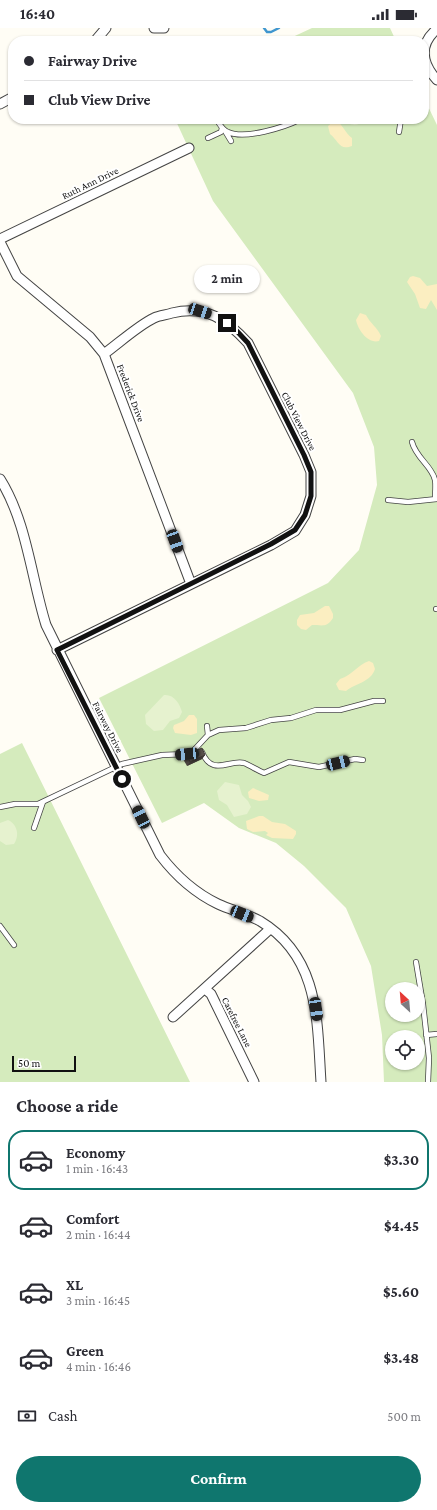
<!DOCTYPE html>
<html lang="en">
<head>
<meta charset="utf-8">
<style>
  :root { --surface:#fff; --page:#f7f7f7; --text:#2b2b33; --muted:#7c7c81; --line:#e1e1e2; --accent:#0f766e }
  body { margin:0; font-family:"Crimson Pro",serif; background:var(--page); color:var(--text); height:100vh; display:flex; flex-direction:column; font-size:15px; white-space:nowrap }
  * { box-sizing:border-box; margin:0 }
  p { font-size:13px; color:var(--muted) }
  .icon { flex:none; width:22px; height:22px; fill:none; stroke:currentColor; stroke-width:2; stroke-linecap:round; stroke-linejoin:round }
  .map { position:relative; height:1054px; overflow:hidden }
  .details { display:flex; flex-direction:column; background:var(--surface); flex:1 }
  .details>* { flex:none }
  .guide { position:absolute; left:8px; top:8px; width:421px; height:88px; border-radius:16px; box-shadow:0 1px 3px #0004; display:grid; align-content:center; height:88px; padding:0 16px; background:var(--surface) }
  .needle { width:26px; rotate:334deg }
  .controls { position:absolute; left:385px; top:954px; display:grid; gap:8px }
  .controls a { display:grid; place-items:center; width:40px; height:40px; border-radius:50%; background:var(--surface); box-shadow:0 1px 3px #0004; font-size:20px }
  .scale { position:absolute; left:12px; bottom:10px; width:64px; box-sizing:border-box; padding-left:4px; border:2px solid #111; border-top:0; font-size:11px; line-height:14px; white-space:nowrap; color:#111; -webkit-text-stroke:3px #fff; paint-order:stroke }
  .end { position:absolute; width:18px; height:18px; margin:-9px; border:5px solid #111; background:#fff; box-shadow:0 0 0 2px #fff }
  .from { border-radius:50% }
  .bubble { position:absolute; height:28px; border-radius:14px; background:var(--surface); box-shadow:0 1px 3px #0004; font-size:13px; font-weight:700; line-height:28px; text-align:center }
  .car { position:absolute; width:12px; height:24px; margin:-12px -6px; border-radius:5px; box-shadow:0 0 3px 1px #0007; background:linear-gradient(#222 24%,#8ab4d8 0 40%,#222 0 76%,#8ab4d8 0 86%,#222 0) }
  .guide b { display:flex; align-items:center; gap:14px; height:38px; font-size:15px }
  .guide b+b { border-top:1px solid var(--line) }
  .guide i { width:10px; height:10px; background:var(--text) }
  ul { padding:0; list-style:none }
  li { display:flex; align-items:center; gap:12px; height:60px; margin:0 8px 6px; padding:0 8px; border:2px solid transparent; border-radius:16px }
  li div { flex:1 }
  li b { display:block; font-size:15px }
  li em { font-style:normal; font-weight:700 }
  li.current { border-color:var(--accent) }
  li>.icon { width:36px; height:36px; stroke-width:1.5 }
  h2 { padding:0 16px; font-size:18px; line-height:48px }
  .pay { display:flex; align-items:center; gap:10px; height:44px; padding:0 16px; font-size:15px }
  .pay p { margin-inline-start:auto }
  .primary-button { display:flex; gap:8px; margin-top:auto; padding:8px 16px }
  .primary-button a { flex:1; height:46px; border-radius:24px; background:var(--accent); color:#fff; font-size:16px; font-weight:700; line-height:46px; text-align:center }
  .status { display:flex; justify-content:space-between; align-items:center; height:28px; padding:0 20px; background:var(--surface); direction:ltr }
  .status svg { height:11px; fill:currentColor }
  .map>svg:first-child { display:block }
  .green { fill:#d5ebbd; fill-rule:evenodd }
  .sand { fill:#fbeec1 }
  .pitch { fill:#e6f2cf }
  .lines { fill:none; stroke-linecap:round; stroke-linejoin:round }
  .stream { stroke:#3f96cf; stroke-width:2.5 }
  .lane-casing { stroke:#444; stroke-width:6 }
  .street-casing { stroke:#444; stroke-width:11 }
  .lane { stroke:#fff; stroke-width:4.5 }
  .street { stroke:#fff; stroke-width:9 }
  .wall { fill:#4d4742 }
  .shaded-wall { fill:#3f3936 }
  .building { fill:#5a524d; stroke:#3f3936 }
  .route { stroke:#111; stroke-width:5 }
  .labels { text-anchor:middle; dominant-baseline:central; stroke-width:4; stroke-linejoin:round; paint-order:stroke }
  .street-label { font-size:10px; fill:#111; stroke:#fff }
</style>
</head>
<body>
<div class="status"><b>16:40</b><svg viewBox="0 0 49 12"><path d="M0 12V9h3v3zM5 12V6h3v6zM10 12V3h3v9zM15 12V0h3v12zM26 1h20v11H26zM47 4h2v5h-2z"/></svg></div>
<div class="map">
<svg width="437" height="1054" viewBox="0 0 437 1054">
  <rect width="100%" height="100%" fill="#fffdf5"/>
  <path class="green" d="M312,0H390L396,13H284Z
    M424,70L437,97V1054H384L382,1007L371,938L346,880L304,838L276,815L239,800L204,775L162,795L99,670L328,555L359,522L377,457L374,419L353,365L213,173L175,91H424ZM392,961H418V987H392ZM392,1009H418V1035H392Z
    M22,715L190,1054H0V726Z"/>
  <path class="sand" d="M335,92C343,96 345,105 352,110V118C339,123 338,112 330,106L328,98Z
    M413,248L420,250L427,258L437,256V282L431,272L426,281L420,280L415,266L407,254L410,249Z
    M360,285L366,287C370,295 377,299 381,308L379,313C368,316 358,302 356,292Z
    M325,578H329L333,586V590C327,600 322,597 312,597L306,602L301,601L297,597V592L300,587L314,585Z
    M369,633L373,635L375,641C371,654 356,655 346,663L339,662L336,656L340,651C353,647 357,637 369,633Z
    M189,687H194L197,691V705L191,707L175,705L173,700L174,697L184,693Z
    M253,760L269,767L268,772L259,773L249,770L248,764Z
    M259,788H263L272,794L285,796L296,803V806L293,811L272,810L266,807L268,805L265,803L253,804L247,801L246,793Z"/>
  <path class="pitch" d="M343,91H364C358,100 350,98 343,91Z
    M164,667C174,666 180,676 182,684L179,690L170,693L163,702L154,703L146,696L145,687Z
    M225,754L239,757L242,767L248,773L251,779L247,786L234,789L227,777L219,772L217,763Z
    M8,792C17,796 20,807 14,816L6,817L0,813V795Z"/>
  <g class="lines">
    <path class="stream" d="M264,0L267,4H271L279,0"/>
    <g class="lane-casing">
      <path id="lane" d="M216,91C220,96 222,102 228,104C245,112 285,99 301,91
        M225,103L231,113
        M399,104L401,91
        M208,110L221,104L222,100
        M412,414C416,430 432,438 435,452C436,457 435,465 435,471
        M388,472L408,474L437,471
        M436,581H437
        M208,707L219,702L246,700L271,692L291,690L316,682H340L374,673H383
        M202,724C212,749 230,731 244,735C251,738 257,742 264,745L289,734L319,739L355,731L363,732
        M0,779L15,776H38L122,736L162,727L187,726L194,722L208,707L207,698
        M34,800L43,774
        M0,898L14,917
        M416,934L423,976L429,1030L428,1054
        M426,1007L437,1006"/>
    </g>
    <g class="street-casing">
      <path id="street" d="M154,0H164
        M437,1C419,16 421,35 437,52
        M95,13L106,0
        M0,76L13,69
        M0,211L189,120
        M0,214L17,248L90,309L104,326L191,556
        M0,451C27,494 31,549 46,597L160,827C176,848 193,864 218,876C231,882 247,886 260,893C320,929 317,993 321,1054
        M57,622L271,517L295,503L305,487L311,468V444L304,427L248,315C226,291 206,277 172,285C167,287 160,287 154,290C139,297 119,315 104,326
        M205,961L211,966L254,1054
        M173,989L270,901"/>
    </g>
    <use href="#lane" class="lane"/>
    <use href="#street" class="street"/>
  </g>
  <path class="wall" d="M187,727H205L202,731L187,738L183,731Z"/>
  <path class="shaded-wall" d="M205,727L202,731L187,738L190,734Z"/>
  <path class="building" d="M202,720L205,727L190,734L187,727Z"/>
  <g class="lines">
    <path class="route" d="M122,751L57,622L271,516L295,502L305,487L311,468V444L304,427L248,315L234,300L227,295"/>
  </g>
  <g class="labels">
    <g class="street-label">
      <text transform="translate(90 155) rotate(-26)">Ruth Ann Drive</text>
      <text transform="translate(131 365) rotate(69)">Frederick Drive</text>
      <text transform="translate(299 393) rotate(63)">Club View Drive</text>
      <text transform="translate(108 699) rotate(63)">Fairway Drive</text>
      <text transform="translate(237 994) rotate(63)">Carefree Lane</text>
    </g>
  </g>
</svg>
<div class="controls">
<a><svg class="needle" viewBox="-14 -14 28 28"><path d="M0-13l5 13h-10z" fill="#e53935"/><path d="M0 13l5-13h-10z" fill="#7c7c81"/></svg></a>
<a><svg class="icon" aria-label="locate" viewBox="0 0 24 24"><circle cx="12" cy="12" r="6"/><path d="M12 2v4M12 18v4M2 12h4M18 12h4"/></svg></a>
</div>
<div class="scale">50 m</div>
<i class="end from" style="left:122px;top:751px"></i>
<i class="end" style="left:227px;top:295px"></i>
<div class="bubble" style="left:194px;top:237px;width:66px">2 min</div>
<i class="car" style="left:200px;top:283px;rotate:108deg"></i>
<i class="car" style="left:175px;top:513px;rotate:160deg"></i>
<i class="car" style="left:187px;top:726px;rotate:265deg"></i>
<i class="car" style="left:338px;top:735px;rotate:76deg"></i>
<i class="car" style="left:141px;top:789px;rotate:334deg"></i>
<i class="car" style="left:242px;top:886px;rotate:112deg"></i>
<i class="car" style="left:316px;top:981px;rotate:172deg"></i>
<div class="guide">
<b><i class="from"></i>Fairway Drive</b>
<b><i></i>Club View Drive</b>
</div>
</div>
<section class="details">
<h2>Choose a ride</h2>
<ul>
<li class="current"><svg class="icon" aria-label="car" viewBox="0 0 24 24"><path d="M5 17H2v-5l4-1 3-4h7l3 4 3 1v5h-3M9 17h6M6 11h13"/><circle cx="7" cy="17" r="2"/><circle cx="17" cy="17" r="2"/></svg><div><b>Economy</b><p>1 min · 16:43</p></div><em>$3.30</em></li>
<li><svg class="icon" aria-label="car" viewBox="0 0 24 24"><path d="M5 17H2v-5l4-1 3-4h7l3 4 3 1v5h-3M9 17h6M6 11h13"/><circle cx="7" cy="17" r="2"/><circle cx="17" cy="17" r="2"/></svg><div><b>Comfort</b><p>2 min · 16:44</p></div><em>$4.45</em></li>
<li><svg class="icon" aria-label="car" viewBox="0 0 24 24"><path d="M5 17H2v-5l4-1 3-4h7l3 4 3 1v5h-3M9 17h6M6 11h13"/><circle cx="7" cy="17" r="2"/><circle cx="17" cy="17" r="2"/></svg><div><b>XL</b><p>3 min · 16:45</p></div><em>$5.60</em></li>
<li><svg class="icon" aria-label="car" viewBox="0 0 24 24"><path d="M5 17H2v-5l4-1 3-4h7l3 4 3 1v5h-3M9 17h6M6 11h13"/><circle cx="7" cy="17" r="2"/><circle cx="17" cy="17" r="2"/></svg><div><b>Green</b><p>4 min · 16:46</p></div><em>$3.48</em></li>
</ul>
<div class="pay"><svg class="icon" aria-label="cash" viewBox="0 0 24 24"><path d="M3 7h18v10H3z"/><circle cx="12" cy="12" r="2"/></svg>Cash<p>500 m</p></div>
<div class="primary-button"><a>Confirm</a></div>
</section>
</body>
</html>
